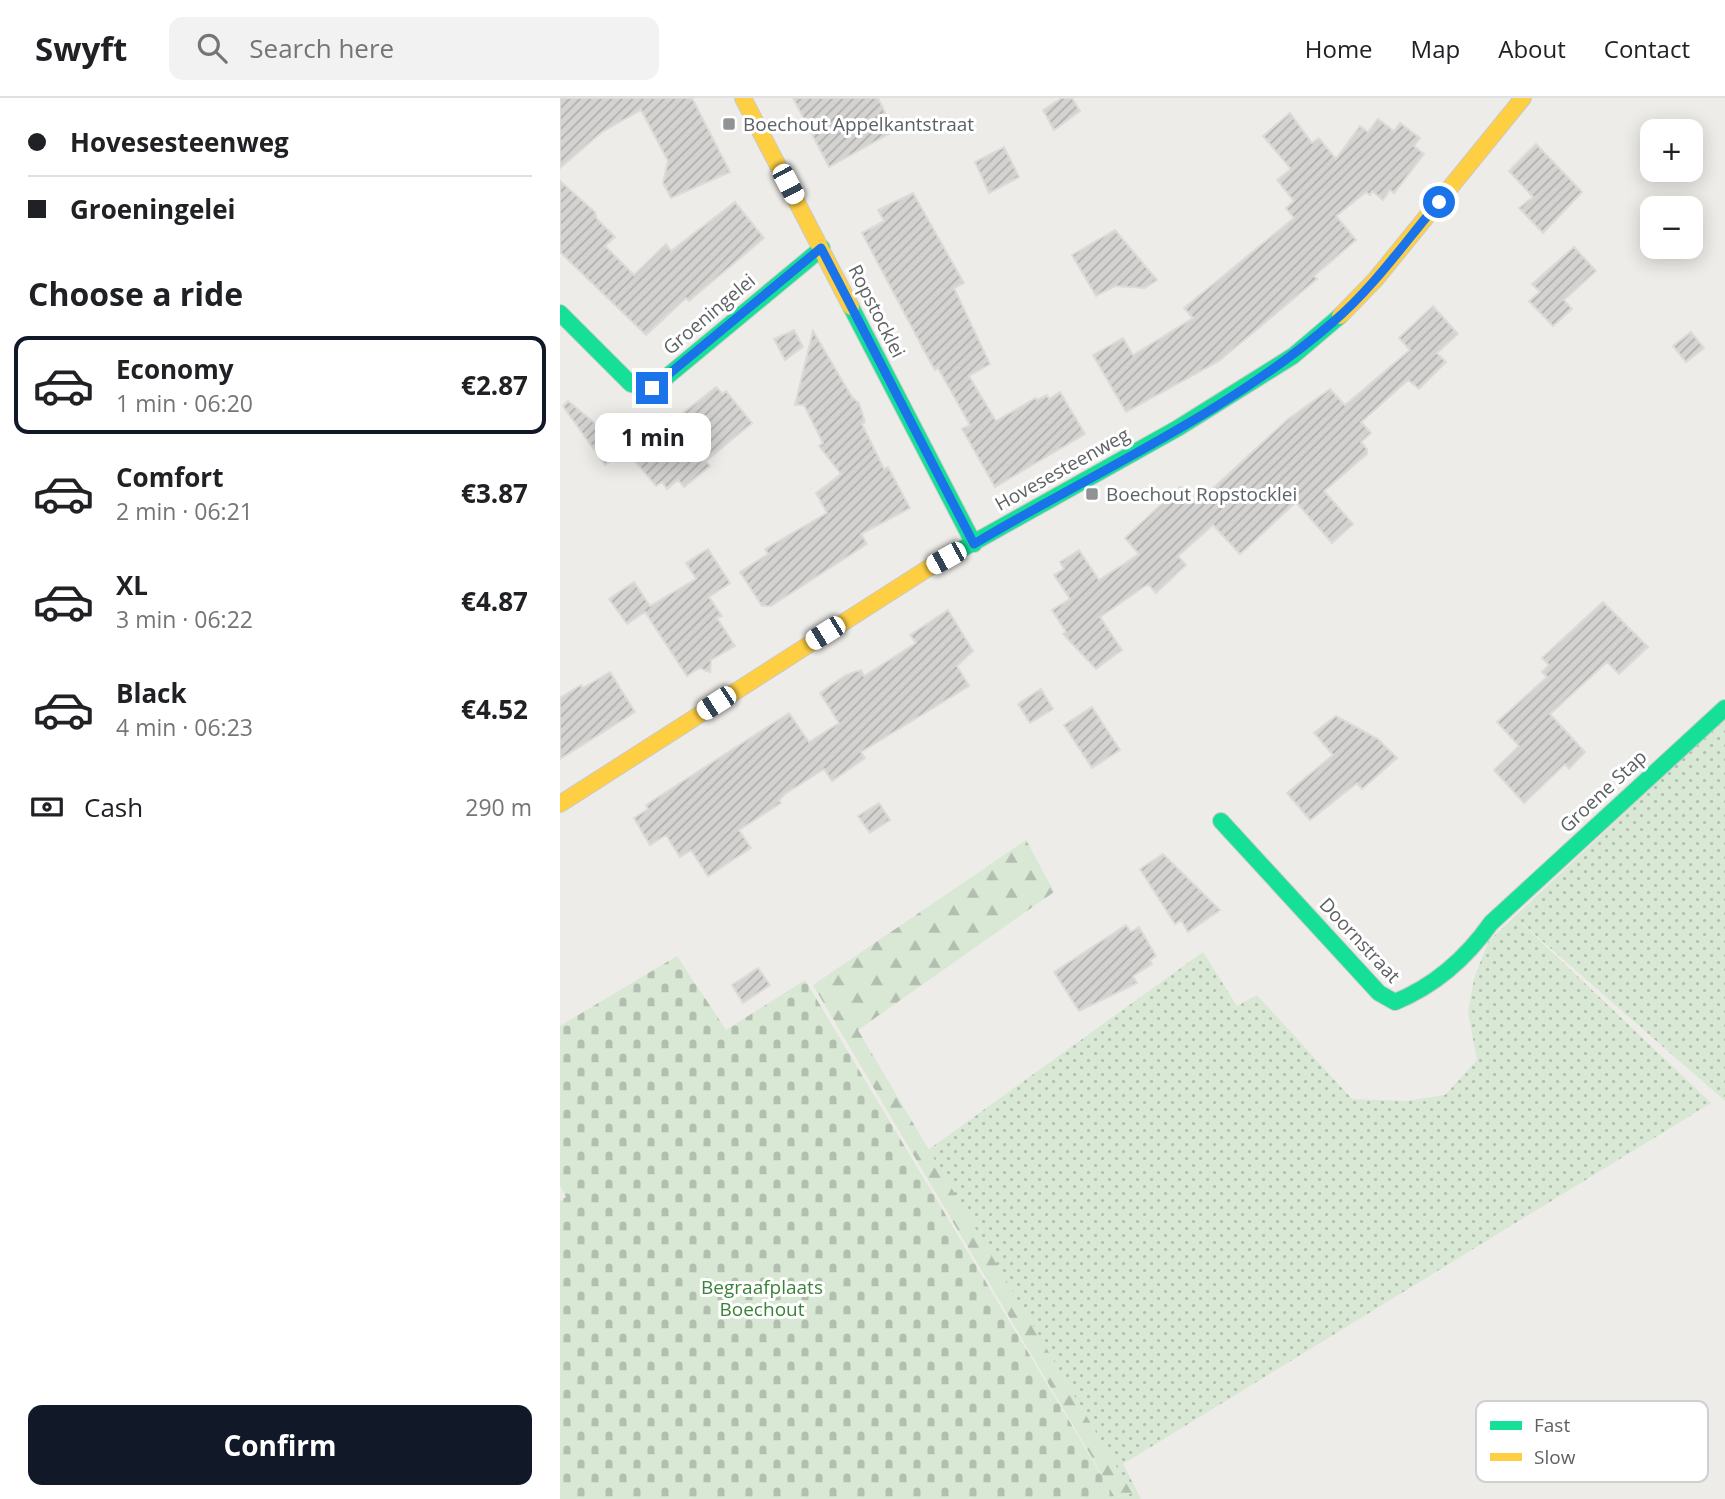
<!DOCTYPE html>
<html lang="en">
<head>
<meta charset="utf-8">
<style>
  :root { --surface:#fff; --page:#f2f2f2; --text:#202124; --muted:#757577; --line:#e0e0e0; --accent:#111827 }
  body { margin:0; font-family:"Open Sans",sans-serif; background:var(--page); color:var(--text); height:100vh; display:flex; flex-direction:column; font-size:26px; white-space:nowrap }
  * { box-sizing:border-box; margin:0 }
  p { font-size:23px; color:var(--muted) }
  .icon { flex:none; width:38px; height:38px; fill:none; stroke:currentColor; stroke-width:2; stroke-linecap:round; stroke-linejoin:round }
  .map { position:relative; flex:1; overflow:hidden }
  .side { display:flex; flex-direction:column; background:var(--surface); width:560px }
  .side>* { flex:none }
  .top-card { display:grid; align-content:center; height:154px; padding:0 28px; background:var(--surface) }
  .controls { position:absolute; left:1080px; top:21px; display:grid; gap:14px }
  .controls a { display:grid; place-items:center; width:63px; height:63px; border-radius:14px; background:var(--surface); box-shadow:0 4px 18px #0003; font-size:35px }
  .end { position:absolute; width:32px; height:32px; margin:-16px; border:9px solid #1a73e8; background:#fff; box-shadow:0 0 0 4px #fff }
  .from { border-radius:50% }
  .bubble { position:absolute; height:49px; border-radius:14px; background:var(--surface); box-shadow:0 4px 18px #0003; font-size:23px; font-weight:700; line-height:49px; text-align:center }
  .car { position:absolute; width:21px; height:42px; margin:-21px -10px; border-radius:9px; box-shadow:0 0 5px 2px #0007; background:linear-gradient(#fff 24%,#345 0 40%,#fff 0 76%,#345 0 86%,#fff 0) }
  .top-card b { display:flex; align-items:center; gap:24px; height:66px; font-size:26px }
  .top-card b+b { border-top:2px solid var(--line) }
  .top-card i { width:18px; height:18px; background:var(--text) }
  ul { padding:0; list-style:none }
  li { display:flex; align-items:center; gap:21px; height:98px; margin:0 14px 10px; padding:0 14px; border:4px solid transparent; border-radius:14px }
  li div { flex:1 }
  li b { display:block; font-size:26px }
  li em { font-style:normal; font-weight:700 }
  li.current { border-color:var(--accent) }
  li>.icon { width:63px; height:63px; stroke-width:1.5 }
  h2 { padding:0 28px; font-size:32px; line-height:84px }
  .pay { display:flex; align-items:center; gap:18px; height:77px; padding:0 28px; font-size:26px }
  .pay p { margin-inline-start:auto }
  .cta { display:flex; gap:14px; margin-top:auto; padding:14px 28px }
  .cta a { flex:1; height:80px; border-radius:14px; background:var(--accent); color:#fff; font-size:28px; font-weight:700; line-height:80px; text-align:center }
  header { display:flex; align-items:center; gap:42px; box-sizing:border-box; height:98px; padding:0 35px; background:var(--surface); border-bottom:2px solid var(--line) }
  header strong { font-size:33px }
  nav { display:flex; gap:38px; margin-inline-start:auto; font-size:24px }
  .search { width:490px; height:63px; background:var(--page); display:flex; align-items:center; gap:18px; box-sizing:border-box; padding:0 24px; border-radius:14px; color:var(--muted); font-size:26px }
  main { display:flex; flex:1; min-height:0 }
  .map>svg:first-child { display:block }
  .grass { fill:url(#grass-dots) }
  .forest { fill:url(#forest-firs) }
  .cemetery { fill:url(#cemetery-stones) }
  .building { fill:url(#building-hatch); stroke:#dcdbd8; stroke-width:2 }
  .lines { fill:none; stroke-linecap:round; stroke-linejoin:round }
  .fast-casing { stroke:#cacac9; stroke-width:18 }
  .slow-casing { stroke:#cacac9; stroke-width:18 }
  .fast { stroke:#16e098; stroke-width:16 }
  .slow { stroke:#ffcf43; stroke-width:16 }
  .route { stroke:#1a73e8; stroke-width:9 }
  .poi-dot { fill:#909294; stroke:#fff; stroke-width:2.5 }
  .labels { text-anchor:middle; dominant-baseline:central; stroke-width:6; stroke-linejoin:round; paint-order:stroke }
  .poi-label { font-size:19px; fill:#5e6266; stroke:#fff; text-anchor:start }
  .street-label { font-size:19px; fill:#5e6266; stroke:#fff }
  .park-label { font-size:19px; fill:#3b8239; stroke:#fff }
  .key { fill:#fff; stroke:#cfd0d1; stroke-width:2 }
  .key-label { font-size:19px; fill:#5e6266 }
</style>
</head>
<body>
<header>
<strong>Swyft</strong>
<div class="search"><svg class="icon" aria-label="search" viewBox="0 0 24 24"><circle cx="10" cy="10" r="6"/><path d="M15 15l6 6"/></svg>Search here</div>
<nav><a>Home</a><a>Map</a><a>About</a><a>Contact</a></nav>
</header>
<main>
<section class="side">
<div class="top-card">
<b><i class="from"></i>Hovesesteenweg</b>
<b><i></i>Groeningelei</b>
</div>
<h2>Choose a ride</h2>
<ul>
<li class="current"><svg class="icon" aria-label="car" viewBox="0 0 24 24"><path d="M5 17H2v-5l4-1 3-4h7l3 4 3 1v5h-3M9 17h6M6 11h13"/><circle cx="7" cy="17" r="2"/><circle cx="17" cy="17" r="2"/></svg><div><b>Economy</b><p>1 min · 06:20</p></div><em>€2.87</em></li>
<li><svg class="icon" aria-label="car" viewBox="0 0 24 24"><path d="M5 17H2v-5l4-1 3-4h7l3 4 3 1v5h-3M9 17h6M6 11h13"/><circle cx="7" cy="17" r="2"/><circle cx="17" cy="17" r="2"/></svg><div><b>Comfort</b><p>2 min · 06:21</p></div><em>€3.87</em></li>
<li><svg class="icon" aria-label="car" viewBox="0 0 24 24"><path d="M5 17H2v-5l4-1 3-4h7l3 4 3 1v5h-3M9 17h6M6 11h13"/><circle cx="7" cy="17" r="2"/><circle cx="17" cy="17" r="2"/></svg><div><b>XL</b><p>3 min · 06:22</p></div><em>€4.87</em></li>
<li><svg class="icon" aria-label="car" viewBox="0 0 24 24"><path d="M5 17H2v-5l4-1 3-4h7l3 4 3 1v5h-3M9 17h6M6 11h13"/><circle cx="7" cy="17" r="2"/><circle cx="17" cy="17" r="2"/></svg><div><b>Black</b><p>4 min · 06:23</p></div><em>€4.52</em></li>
</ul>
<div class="pay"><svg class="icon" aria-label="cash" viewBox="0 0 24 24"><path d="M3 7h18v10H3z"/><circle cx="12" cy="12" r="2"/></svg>Cash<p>290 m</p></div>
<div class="cta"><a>Confirm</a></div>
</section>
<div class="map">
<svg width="1165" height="1401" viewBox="0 0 1165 1401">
  <defs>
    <pattern id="grass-dots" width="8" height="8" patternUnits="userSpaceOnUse" patternTransform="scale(1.75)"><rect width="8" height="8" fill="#d8e8d4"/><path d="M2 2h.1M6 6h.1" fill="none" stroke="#b2bfb0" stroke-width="1.8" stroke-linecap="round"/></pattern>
    <pattern id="forest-firs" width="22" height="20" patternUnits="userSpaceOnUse" patternTransform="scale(1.75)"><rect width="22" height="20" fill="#d8e8d4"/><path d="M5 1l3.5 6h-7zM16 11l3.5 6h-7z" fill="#b2bfb0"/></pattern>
    <pattern id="cemetery-stones" width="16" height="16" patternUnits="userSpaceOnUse" patternTransform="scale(1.75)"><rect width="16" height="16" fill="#d8e8d4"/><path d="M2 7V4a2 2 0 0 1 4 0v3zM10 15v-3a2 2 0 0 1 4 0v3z" fill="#b2bfb0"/></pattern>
    <pattern id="building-hatch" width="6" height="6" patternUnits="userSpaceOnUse" patternTransform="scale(1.75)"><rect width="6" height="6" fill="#d4d3d1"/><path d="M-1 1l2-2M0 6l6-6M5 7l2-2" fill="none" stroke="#afafad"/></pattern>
  </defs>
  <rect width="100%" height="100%" fill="#edece8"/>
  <path class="grass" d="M1165,620V1003L956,820L1151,1005L563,1366L581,1401H549L572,1395L368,1052L643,854L677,908L697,897L792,1001L846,1003L885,997L917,962L908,914L914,881L928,844Z"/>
  <path class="forest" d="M466,742L494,794L298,932L572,1395L549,1401L543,1378L253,887Z"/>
  <path class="cemetery" d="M117,858L166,932L245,882L554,1398L549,1401H0V1103L6,1099L0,1087V928Z"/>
  <path class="building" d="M0,0H132L170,74L111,100L103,85L108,63L81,12L42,34L0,70Z
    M233,0H318L334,33L269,69Z
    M502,0H512L520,13L494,32L483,12Z
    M730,15L752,45L759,40L776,61L800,28L808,34L818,21L834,33L840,25L860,40L854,48L864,56L834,95L830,92L823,102L812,93L810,97L806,94L776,118L796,142L754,178L757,181L659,263L566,314L533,257L563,240L573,257L633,220L624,210L734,120L726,110L734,103L717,82L731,71L703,38Z
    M976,46L1022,94L983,135L959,110L973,99L949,73Z
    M444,49L459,79L429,95L415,64Z
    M0,83L35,114L37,121L55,139L45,148L74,177L106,146L111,153L175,104L204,140L129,203L126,200L86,237L0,154Z
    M353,95L404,185L394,190L430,266L409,278L436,323L476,300L477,302L487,297L489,301L500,294L525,336L435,389L402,331L410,327L378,270L375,272L367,258L302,135L324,123L318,112Z
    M555,132L597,182L585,190L555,188L536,198L512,157Z
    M1014,149L1036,173L1004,202L1012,211L993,228L969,203L980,194L972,186Z
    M873,208L898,236L877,255L886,264L859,291L848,282L801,324L811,335L801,344L807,351V356L764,393L793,426L772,445L736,404L680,456L653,427L618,458L626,467L596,495L588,486L540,519L562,552L536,571L503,536L506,534L492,512L510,501L494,477L504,471L500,464L519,452L539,482L579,456L565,440L620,389L636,406L727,322L770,291L785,307L850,252L839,240Z
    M234,232L243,249L225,262L214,241Z
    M253,233L292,299L299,305L305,324L302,326L324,371L328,369L350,410L301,436L307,446L211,508H202L180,474L208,456L205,451L267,415L256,395L281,376L259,348L263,345L244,307H235Z
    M1131,234L1144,250L1126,264L1113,248Z
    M156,289L163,296L166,293L192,325L146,363L150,368L124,389L118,382L107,391L102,384L96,388L74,362L117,328L113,323Z
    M8,303L48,336L54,332L72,349L45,367L3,308Z
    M148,451L170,485L149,499L162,518L157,520L175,548L151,562L150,574L139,570L127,578L85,514L67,526L49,501L74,484L90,508L136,481L126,465Z
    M1043,504L1088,549L1059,576L1047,564L990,616L1025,654L1009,671L1005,666L964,705L934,672L959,648L937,624L987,579L982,574L989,567L982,560Z
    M388,512L413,553L397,568L409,588L301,654L305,660L272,683L264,671L225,696L219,702L221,705L179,732L191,750L148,778L131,752L120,759L106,737L90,747L74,720L88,711L86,707L229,615L249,644L279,625L260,595L286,577L301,572L304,578L356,545L350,537Z
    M50,574L75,614L0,661V600L21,587L23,590Z
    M481,591L493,611L470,625L458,606Z
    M532,609L560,652L532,670L504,627Z
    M776,618L818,641L837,660L802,691L797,685L750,722L727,695L773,657L754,635Z
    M319,705L330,722L310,735L298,718Z
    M603,756L660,812L628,834L621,822L615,826L580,771Z
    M566,827L571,834L579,829L596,858L590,862L592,866L573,878L577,885L519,913L494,874Z
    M198,870L210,887L183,905L172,887Z"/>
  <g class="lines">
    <g class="fast-casing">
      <path id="fast" d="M291,209L414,446
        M0,215L71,286L92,291L262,150
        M370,469L618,330L733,258L780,218
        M661,723L819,895L835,904C874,888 907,859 931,825L1165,610"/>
    </g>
    <g class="slow-casing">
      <path id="slow" d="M183,0L291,209
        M780,218L815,182L963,0
        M0,706L370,469"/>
    </g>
    <use href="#fast" class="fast"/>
    <use href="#slow" class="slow"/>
  </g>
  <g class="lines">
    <path class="route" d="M92,290L261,150L414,446C534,374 667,316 773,224C813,190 845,144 879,104"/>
  </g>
  <g class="poi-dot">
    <rect x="162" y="19" width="14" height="14" rx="3.5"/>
    <rect x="525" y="389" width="14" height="14" rx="3.5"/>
  </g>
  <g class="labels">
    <g class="poi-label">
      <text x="183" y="26">Boechout Appelkantstraat</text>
      <text x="546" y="396">Boechout Ropstocklei</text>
    </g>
    <g class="street-label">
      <text transform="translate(317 213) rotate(63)">Ropstocklei</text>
      <text transform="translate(149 216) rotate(-40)">Groeningelei</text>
      <text transform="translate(502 371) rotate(-29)">Hovesesteenweg</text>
      <text transform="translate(1043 693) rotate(-43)">Groene Stap</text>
      <text transform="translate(800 842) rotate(47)">Doornstraat</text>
    </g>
    <g class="park-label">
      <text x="202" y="1189">Begraafplaats<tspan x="202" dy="22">Boechout</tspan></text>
    </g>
  </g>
  <rect x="916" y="1303" width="232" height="81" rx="10" class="key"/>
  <rect x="930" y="1323" width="32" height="9" fill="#16e098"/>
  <rect x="930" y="1355" width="32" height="8" fill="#ffcf43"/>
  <g class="key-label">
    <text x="974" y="1334">Fast</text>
    <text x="974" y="1366">Slow</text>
  </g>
</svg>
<div class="controls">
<a>+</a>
<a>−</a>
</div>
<i class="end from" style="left:879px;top:104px"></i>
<i class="end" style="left:92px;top:290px"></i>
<div class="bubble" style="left:35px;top:315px;width:116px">1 min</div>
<i class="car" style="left:228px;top:86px;rotate:152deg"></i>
<i class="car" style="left:386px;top:460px;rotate:241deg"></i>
<i class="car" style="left:265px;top:535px;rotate:238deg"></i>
<i class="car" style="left:156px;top:605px;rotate:237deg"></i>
</div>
</main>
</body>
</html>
